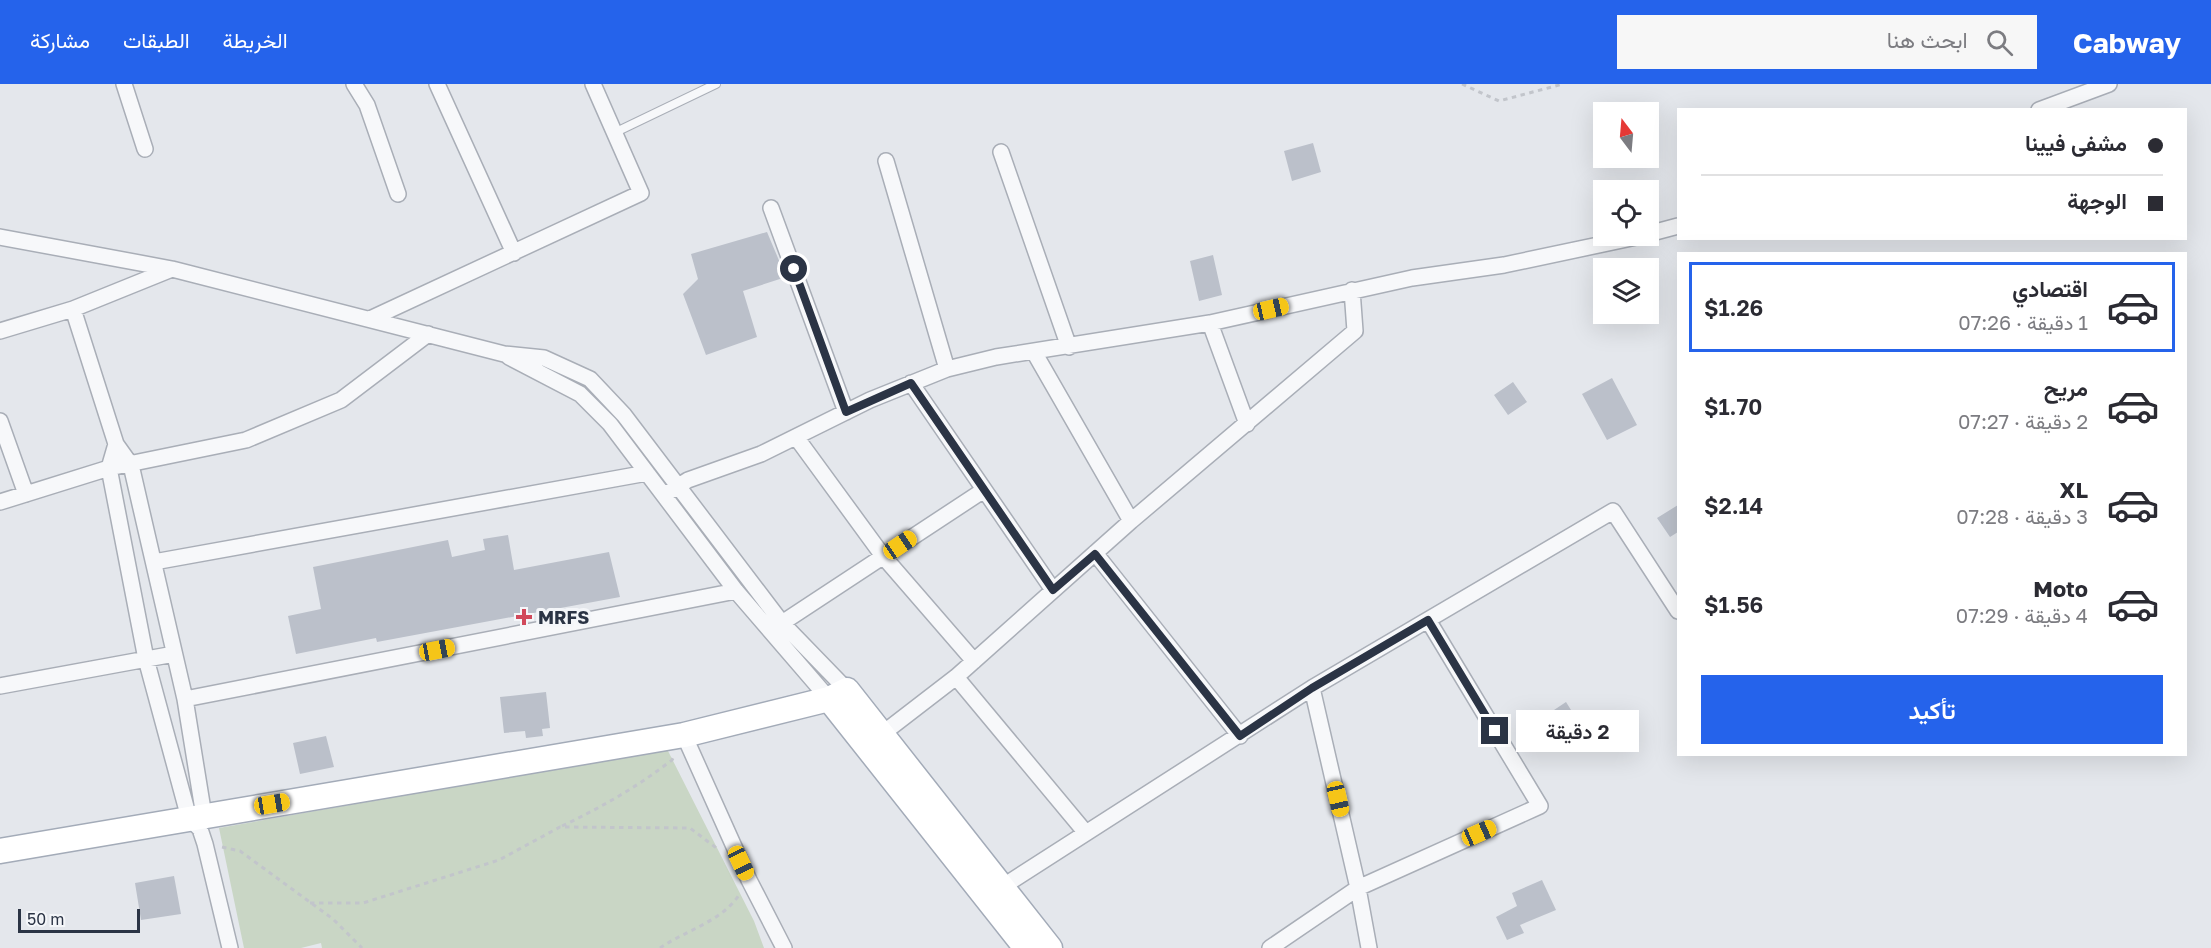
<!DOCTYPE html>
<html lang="ar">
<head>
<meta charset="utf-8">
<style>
  :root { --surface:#fff; --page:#f7f7f7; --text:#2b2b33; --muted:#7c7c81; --line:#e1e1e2; --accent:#2563eb }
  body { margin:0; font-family:"Golos Text",Vazirmatn,sans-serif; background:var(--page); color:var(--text); direction:rtl; height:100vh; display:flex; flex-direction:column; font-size:22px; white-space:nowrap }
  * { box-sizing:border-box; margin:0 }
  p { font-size:20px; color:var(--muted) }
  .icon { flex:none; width:33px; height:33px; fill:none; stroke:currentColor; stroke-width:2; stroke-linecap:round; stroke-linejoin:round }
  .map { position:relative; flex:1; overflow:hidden; direction:ltr }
  .drawer { position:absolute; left:1677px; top:168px; width:510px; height:504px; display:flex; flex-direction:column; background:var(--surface); border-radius:0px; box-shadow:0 6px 24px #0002; direction:rtl }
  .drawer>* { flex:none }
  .top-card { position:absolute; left:1677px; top:24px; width:510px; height:132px; border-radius:0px; box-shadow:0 6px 24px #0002; direction:rtl; display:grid; align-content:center; height:132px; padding:0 24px; background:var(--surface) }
  .needle { width:39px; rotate:344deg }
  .fabs { position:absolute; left:1593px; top:18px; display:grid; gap:12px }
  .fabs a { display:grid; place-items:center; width:66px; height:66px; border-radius:0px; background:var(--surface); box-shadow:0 6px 24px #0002; font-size:30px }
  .scale { position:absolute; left:18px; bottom:15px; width:122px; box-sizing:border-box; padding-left:6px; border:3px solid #2b3445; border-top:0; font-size:16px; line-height:21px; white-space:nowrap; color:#2b3445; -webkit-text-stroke:4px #f4f6f9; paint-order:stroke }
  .end { position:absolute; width:27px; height:27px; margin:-14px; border:8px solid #2b3445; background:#fff; box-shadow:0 0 0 3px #fff }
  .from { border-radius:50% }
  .bubble { position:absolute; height:42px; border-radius:0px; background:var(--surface); box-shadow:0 6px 24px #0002; font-size:20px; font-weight:600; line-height:42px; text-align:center; direction:rtl }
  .car { position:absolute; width:18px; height:36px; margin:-18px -9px; border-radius:8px; box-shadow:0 0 4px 2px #0007; background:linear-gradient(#f5c518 24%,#345 0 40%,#f5c518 0 76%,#345 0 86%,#f5c518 0) }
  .top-card b { display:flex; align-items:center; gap:21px; height:57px; font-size:22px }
  .top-card b+b { border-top:2px solid var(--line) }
  .top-card i { width:15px; height:15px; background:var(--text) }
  ul { padding:10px 0 0; list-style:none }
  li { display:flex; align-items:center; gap:18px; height:90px; margin:0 12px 9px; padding:0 12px; border:3px solid transparent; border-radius:0px }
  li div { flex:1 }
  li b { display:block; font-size:22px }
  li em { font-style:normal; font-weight:600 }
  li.current { border-color:var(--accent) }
  li>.icon { width:54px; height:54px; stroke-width:1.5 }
  .button { display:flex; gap:12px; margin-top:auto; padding:12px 24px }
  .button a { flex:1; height:69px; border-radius:0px; background:var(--accent); color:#fff; font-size:24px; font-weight:600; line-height:69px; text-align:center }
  header { display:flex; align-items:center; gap:36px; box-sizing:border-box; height:84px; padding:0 30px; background:var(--accent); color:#fff }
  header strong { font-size:28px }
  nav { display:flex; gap:33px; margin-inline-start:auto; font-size:21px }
  .search { width:420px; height:54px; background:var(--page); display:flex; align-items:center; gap:15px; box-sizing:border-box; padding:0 21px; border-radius:0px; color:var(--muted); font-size:22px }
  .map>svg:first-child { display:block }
  .green { fill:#c9d6c5 }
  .building { fill:#bbc0ca }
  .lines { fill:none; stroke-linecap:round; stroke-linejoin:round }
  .lane-casing { stroke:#a9aeb7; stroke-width:10 }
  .street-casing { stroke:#a9aeb7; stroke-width:18 }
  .primary-casing { stroke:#a3abb8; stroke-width:27 }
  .path { stroke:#c2c5cb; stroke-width:3; stroke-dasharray:4.5 4.5; stroke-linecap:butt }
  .lane { stroke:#f7f8fa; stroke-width:8 }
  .street { stroke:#f7f8fa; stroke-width:15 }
  .primary { stroke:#fff; stroke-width:24 }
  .route { stroke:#2b3445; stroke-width:8 }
  .poi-dot { fill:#d1495b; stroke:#f4f6f9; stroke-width:2 }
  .labels { text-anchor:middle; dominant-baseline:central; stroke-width:6; stroke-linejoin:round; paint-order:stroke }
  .poi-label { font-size:18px; font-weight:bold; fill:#2b3445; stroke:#f4f6f9; text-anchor:start }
</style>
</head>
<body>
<header>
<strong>Cabway</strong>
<div class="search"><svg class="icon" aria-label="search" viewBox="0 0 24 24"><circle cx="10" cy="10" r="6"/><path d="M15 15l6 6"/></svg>ابحث هنا</div>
<nav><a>الخريطة</a><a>الطبقات</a><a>مشاركة</a></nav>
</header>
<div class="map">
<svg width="2211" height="864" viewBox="0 0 2211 864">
  <rect width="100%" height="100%" fill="#e4e7ec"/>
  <path class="green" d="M667,665L754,837L764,864H322L321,859L301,864H244L219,744Z"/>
  <path class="building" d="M1313,59L1321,88L1292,97L1284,67Z
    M767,148L786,193L743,207L757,253L706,271L683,210L698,195L691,170Z
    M1213,171L1222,211L1199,217L1190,177Z
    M1612,294L1637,341L1607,356L1582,310Z
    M1513,298L1527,318L1508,331L1494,311Z
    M1678,421V448L1670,453L1657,434Z
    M508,451L514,486L609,468L620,513L377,558L376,554L296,570L288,532L321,525L313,483L448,456L452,473L485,466L483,455Z
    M546,608L550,644L542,645L543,652L526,654L525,647L504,649L500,613Z
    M1566,618L1581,642L1564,654L1548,630Z
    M326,652L334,683L300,690L293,659Z
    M174,792L181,830L141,836L135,799Z
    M1542,796L1556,826L1520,841L1524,849L1507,856L1496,833L1517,822L1512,809Z"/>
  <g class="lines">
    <g class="lane-casing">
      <path id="lane" d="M616,48L716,0"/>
    </g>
    <g class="street-casing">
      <path id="street" d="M124,0L145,65
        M354,0L367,21L398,110
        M437,0L514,169
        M2039,26L2109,0
        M1001,68L1069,263
        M886,77L947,285
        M771,124L846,328
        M1648,150L1678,142
        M0,153L172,185L504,270L544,274L590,295L624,331L782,539L847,606
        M73,225L116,360L131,381L185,615L204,732L202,739
        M370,235L641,109L593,0
        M1210,239L1247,340
        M0,247L73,225L172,185
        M1034,268L1131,437
        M509,273L580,310L610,340L736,507L829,615
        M911,299L1053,506
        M0,337L26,410
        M796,353L883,472L974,577
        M116,360L109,384L146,575L189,734L200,745L205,760L230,864
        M664,411L688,396L761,370L870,316L947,285L996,273L1210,239L1412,194L1504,181L1641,152
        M0,418L109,384L246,356L341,316L428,250
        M1095,469L1240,652
        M154,478L647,389
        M782,539L984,406
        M956,593L1086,749
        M0,602L174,570
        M1312,604L1358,804L1369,864
        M185,615L736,507
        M882,650L956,593L1131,437L1355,247L1352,206
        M684,651L749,796L784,864
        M1002,803L1312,604L1613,427L1678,527
        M1270,864L1358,804L1540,722L1428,536"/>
    </g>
    <g class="primary-casing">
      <path id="primary" d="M829,615L1026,864
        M0,767L684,651L829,615L847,606L1050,864"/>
    </g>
    <path class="path" d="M1462,0L1499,17L1563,0
      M562,742C602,723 637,703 672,676L674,672
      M222,763L240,767L333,835L362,864
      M310,819H363L499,776L560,743L690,744L719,766
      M660,864C686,846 721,838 739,811"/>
    <use href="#lane" class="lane"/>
    <use href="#street" class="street"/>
    <use href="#primary" class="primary"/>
  </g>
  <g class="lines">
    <path class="route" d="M794,185L846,328L911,299L1053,506L1095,470L1240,652L1312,604L1428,536L1495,647"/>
  </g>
  <path class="poi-dot" d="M521 524h6v6h6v6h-6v6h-6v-6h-6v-6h6z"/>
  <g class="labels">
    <g class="poi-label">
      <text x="538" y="533">MRFS</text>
    </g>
  </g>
</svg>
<div class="fabs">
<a><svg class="needle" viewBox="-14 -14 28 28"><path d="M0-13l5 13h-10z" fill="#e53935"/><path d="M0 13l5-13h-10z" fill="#7c7c81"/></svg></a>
<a><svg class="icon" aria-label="locate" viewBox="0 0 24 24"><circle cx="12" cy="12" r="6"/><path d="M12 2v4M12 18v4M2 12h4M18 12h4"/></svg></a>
<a><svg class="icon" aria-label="layers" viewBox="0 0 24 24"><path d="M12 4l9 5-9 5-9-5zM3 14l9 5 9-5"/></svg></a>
</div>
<div class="scale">50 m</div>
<i class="end from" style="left:794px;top:185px"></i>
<i class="end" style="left:1495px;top:647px"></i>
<div class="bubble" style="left:1516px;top:626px;width:123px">2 دقيقة</div>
<i class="car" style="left:1271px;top:225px;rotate:77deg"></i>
<i class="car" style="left:900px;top:461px;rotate:56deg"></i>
<i class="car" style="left:437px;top:566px;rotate:79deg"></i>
<i class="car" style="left:1338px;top:715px;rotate:167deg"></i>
<i class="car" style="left:272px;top:720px;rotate:80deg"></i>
<i class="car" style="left:1479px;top:749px;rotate:66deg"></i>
<i class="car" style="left:741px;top:779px;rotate:155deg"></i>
<div class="top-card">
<b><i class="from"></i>مشفى فيينا</b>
<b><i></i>الوجهة</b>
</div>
<section class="drawer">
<ul>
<li class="current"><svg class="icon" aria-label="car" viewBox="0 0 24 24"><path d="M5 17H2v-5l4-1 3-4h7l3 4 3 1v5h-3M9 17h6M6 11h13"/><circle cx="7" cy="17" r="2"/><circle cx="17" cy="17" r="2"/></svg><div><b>اقتصادي</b><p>1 دقيقة · 07:26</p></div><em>$1.26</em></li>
<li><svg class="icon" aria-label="car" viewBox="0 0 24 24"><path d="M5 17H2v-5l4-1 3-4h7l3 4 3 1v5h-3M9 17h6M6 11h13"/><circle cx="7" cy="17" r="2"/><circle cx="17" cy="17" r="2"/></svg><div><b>مريح</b><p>2 دقيقة · 07:27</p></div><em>$1.70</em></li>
<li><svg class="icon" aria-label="car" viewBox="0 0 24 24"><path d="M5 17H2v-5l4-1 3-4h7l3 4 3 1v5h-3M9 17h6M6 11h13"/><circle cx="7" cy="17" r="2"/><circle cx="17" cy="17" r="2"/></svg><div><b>XL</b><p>3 دقيقة · 07:28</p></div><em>$2.14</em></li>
<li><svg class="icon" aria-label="car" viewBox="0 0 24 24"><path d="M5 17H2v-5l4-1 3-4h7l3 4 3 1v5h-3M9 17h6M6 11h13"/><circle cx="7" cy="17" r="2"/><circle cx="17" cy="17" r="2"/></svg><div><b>Moto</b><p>4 دقيقة · 07:29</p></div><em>$1.56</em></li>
</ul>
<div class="button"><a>تأكيد</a></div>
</section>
</div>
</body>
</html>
